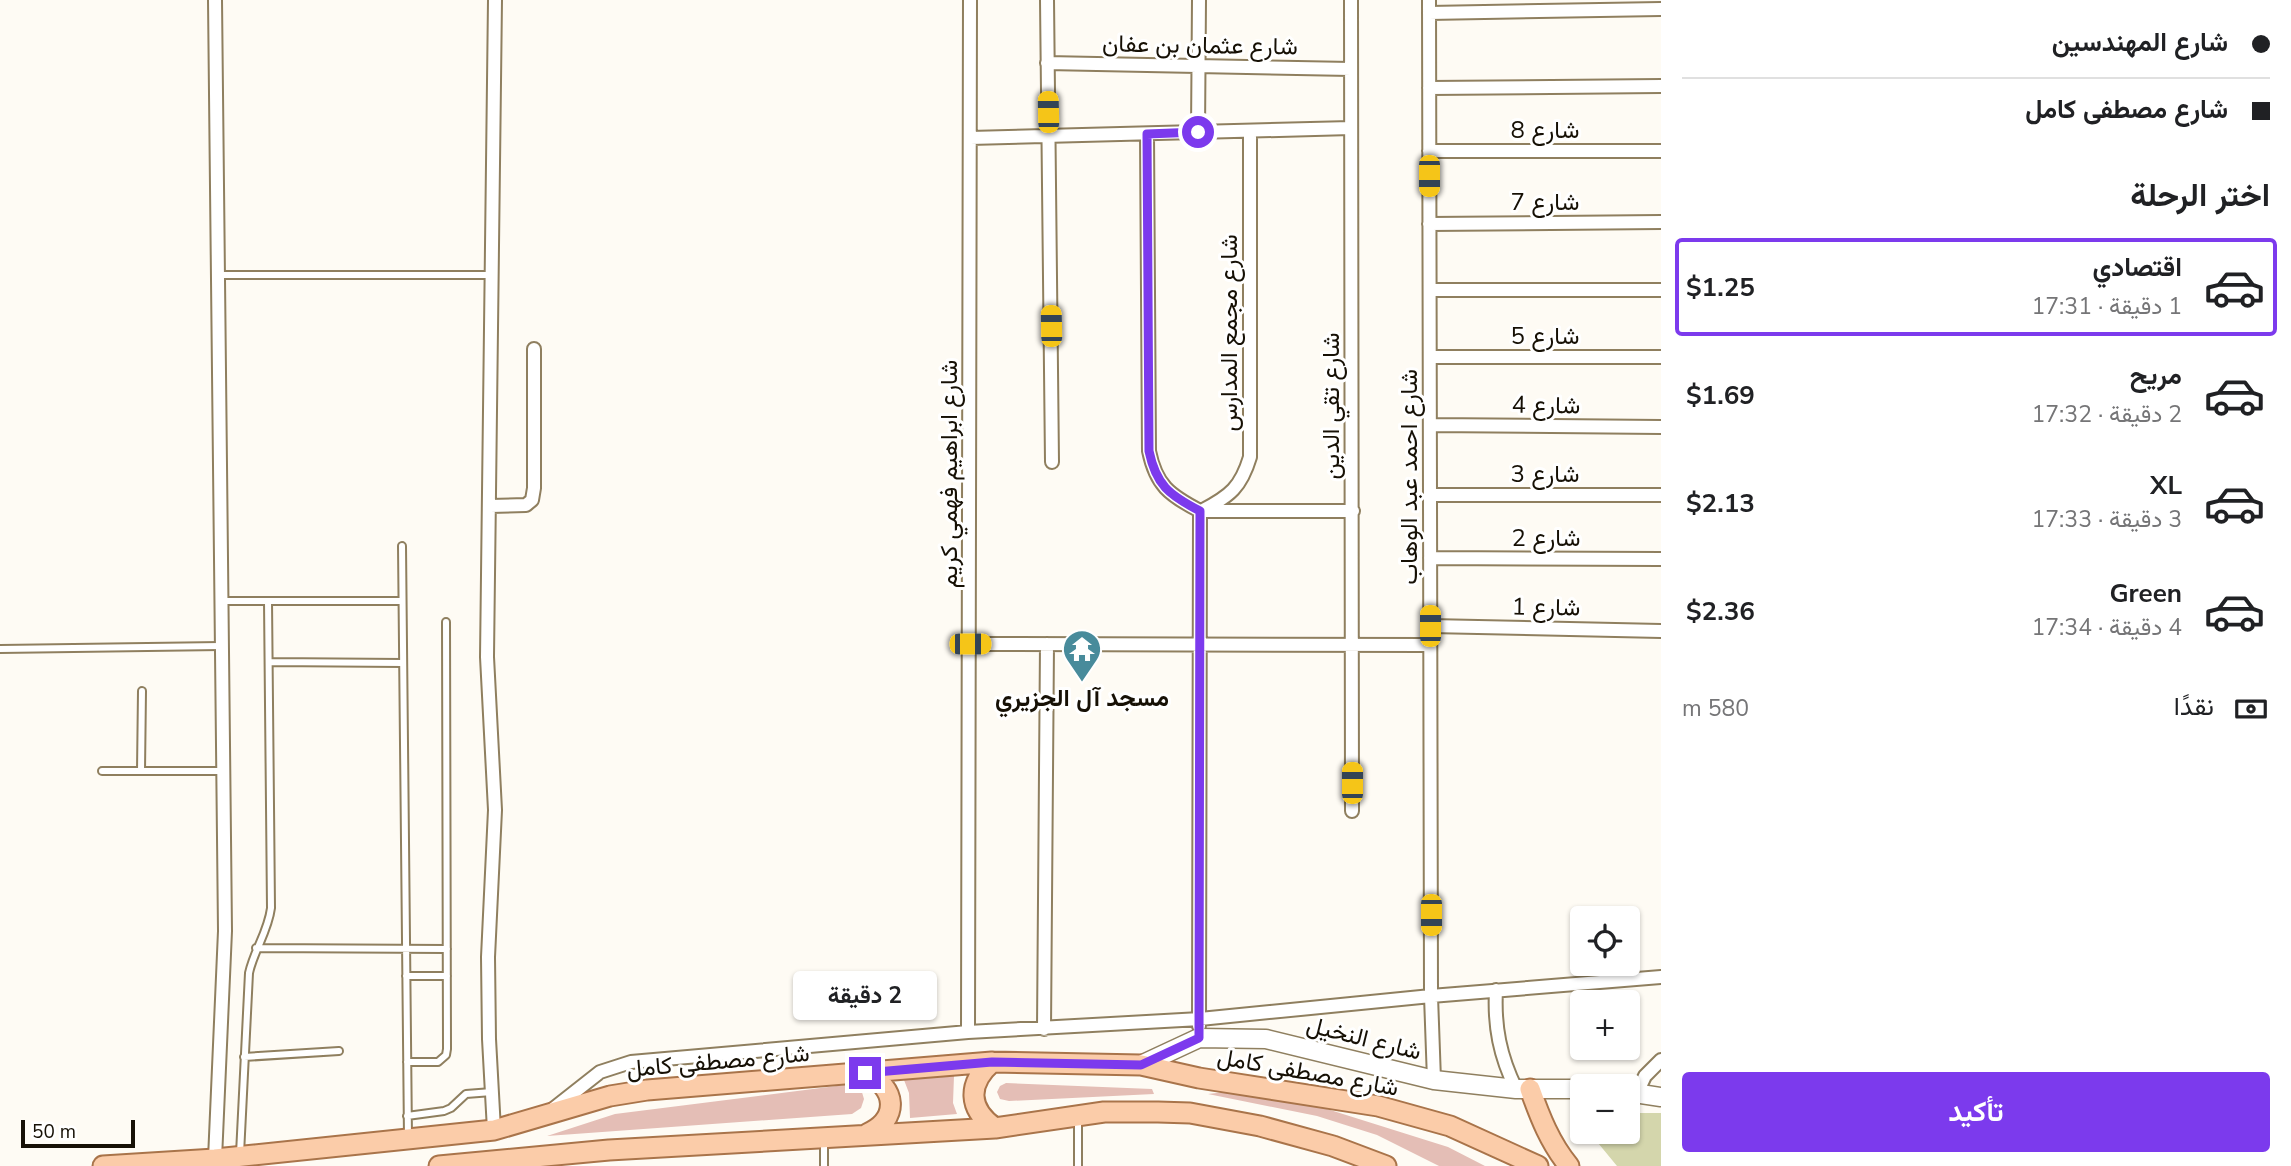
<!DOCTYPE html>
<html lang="ar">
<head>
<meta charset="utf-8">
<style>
  :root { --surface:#fff; --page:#f6f6f6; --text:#202124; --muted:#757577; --line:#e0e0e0; --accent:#7c3aed }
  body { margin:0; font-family:"Nunito Sans",Vazirmatn,sans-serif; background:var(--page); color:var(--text); direction:rtl; height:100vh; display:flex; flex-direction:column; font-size:26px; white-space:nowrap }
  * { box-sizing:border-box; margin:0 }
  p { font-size:23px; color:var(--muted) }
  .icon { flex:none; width:38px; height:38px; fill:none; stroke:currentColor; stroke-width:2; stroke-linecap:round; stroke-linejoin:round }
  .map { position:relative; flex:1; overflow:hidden; direction:ltr }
  .drawer { display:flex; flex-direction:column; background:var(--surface); width:630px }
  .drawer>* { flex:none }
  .banner { display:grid; align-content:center; height:154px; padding:0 21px; background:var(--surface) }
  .buttons { position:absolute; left:1570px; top:906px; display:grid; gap:14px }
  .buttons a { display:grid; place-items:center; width:70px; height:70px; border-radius:7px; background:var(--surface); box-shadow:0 2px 5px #0004; font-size:35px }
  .scale { position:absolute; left:21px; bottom:18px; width:114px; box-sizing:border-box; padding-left:7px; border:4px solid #161005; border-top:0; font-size:19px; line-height:24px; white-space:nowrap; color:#161005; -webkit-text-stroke:5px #fff; paint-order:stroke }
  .end { position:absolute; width:32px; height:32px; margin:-16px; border:9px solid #7c3aed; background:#fff; box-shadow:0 0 0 4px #fff }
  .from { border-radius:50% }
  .bubble { position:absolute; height:49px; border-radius:7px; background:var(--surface); box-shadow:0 2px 5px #0004; font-size:23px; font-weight:700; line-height:49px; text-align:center; direction:rtl }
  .car { position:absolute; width:21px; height:42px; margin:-21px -10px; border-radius:9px; box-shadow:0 0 5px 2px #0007; background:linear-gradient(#f5c518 24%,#345 0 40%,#f5c518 0 76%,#345 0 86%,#f5c518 0) }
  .banner b { display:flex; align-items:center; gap:24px; height:66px; font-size:26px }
  .banner b+b { border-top:2px solid var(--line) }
  .banner i { width:18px; height:18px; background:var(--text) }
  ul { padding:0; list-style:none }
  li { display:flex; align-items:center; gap:21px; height:98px; margin:0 14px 10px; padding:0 7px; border:4px solid transparent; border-radius:7px }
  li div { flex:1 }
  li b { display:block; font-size:26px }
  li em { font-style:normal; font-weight:700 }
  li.selected { border-color:var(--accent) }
  li>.icon { width:63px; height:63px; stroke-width:1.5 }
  h2 { padding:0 21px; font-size:32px; line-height:84px }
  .pay { display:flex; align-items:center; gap:18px; height:77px; padding:0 21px; font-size:26px }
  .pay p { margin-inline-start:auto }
  .cta { display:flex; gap:14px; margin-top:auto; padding:14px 21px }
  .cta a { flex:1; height:80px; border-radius:7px; background:var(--accent); color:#fff; font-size:28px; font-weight:700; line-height:80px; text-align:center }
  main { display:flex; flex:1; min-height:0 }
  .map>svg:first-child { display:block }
  .green { fill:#e4beb6 }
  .building { fill:#d4d6ac }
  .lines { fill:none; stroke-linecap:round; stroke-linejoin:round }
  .service-casing { stroke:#8f7f5f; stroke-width:10 }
  .minor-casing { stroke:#8f7f5f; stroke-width:16 }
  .secondary-casing { stroke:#8f7f5f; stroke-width:21 }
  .primary-casing { stroke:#a9744a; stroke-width:23 }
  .service { stroke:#fff; stroke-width:6 }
  .minor { stroke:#fff; stroke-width:12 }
  .secondary { stroke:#fff; stroke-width:18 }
  .primary { stroke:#fbcca9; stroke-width:19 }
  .route { stroke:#7c3aed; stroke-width:9 }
  .labels { text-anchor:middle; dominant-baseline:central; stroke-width:6; stroke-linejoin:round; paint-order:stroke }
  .street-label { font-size:24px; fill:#161005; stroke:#fff }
  .poi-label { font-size:24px; font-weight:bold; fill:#161005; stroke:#fff }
</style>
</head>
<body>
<main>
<section class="drawer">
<div class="banner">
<b><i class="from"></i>شارع المهندسين</b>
<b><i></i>شارع مصطفى كامل</b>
</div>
<h2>اختر الرحلة</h2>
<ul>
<li class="selected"><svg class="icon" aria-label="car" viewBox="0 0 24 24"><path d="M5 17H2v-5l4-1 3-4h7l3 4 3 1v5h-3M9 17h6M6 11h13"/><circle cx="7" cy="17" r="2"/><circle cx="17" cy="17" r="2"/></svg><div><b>اقتصادي</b><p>1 دقيقة · 17:31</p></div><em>$1.25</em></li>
<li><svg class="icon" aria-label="car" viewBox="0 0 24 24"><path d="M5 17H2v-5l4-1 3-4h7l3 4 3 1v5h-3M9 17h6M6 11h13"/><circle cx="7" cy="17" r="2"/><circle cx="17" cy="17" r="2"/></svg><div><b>مريح</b><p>2 دقيقة · 17:32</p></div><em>$1.69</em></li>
<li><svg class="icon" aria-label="car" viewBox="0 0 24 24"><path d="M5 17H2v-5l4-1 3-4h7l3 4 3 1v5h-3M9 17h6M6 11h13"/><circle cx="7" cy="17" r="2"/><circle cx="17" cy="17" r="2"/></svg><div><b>XL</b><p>3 دقيقة · 17:33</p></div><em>$2.13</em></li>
<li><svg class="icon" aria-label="car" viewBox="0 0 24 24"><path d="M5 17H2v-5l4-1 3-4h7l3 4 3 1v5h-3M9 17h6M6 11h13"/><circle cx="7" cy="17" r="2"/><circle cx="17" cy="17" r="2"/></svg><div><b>Green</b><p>4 دقيقة · 17:34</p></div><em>$2.36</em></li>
</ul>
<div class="pay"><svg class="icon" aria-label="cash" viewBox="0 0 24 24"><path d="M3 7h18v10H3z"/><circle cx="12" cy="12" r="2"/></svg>نقدًا<p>580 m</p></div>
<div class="cta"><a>تأكيد</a></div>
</section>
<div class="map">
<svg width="1661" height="1166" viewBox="0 0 1661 1166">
  <rect width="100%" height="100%" fill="#fefbf4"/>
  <path class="green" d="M954,1076L953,1103L957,1114L910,1118L909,1093L904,1080Z
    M1006,1083L1152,1089L1154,1094L1009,1101L1000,1099L997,1092L1000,1086Z
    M852,1084L861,1089L864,1099L861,1108L852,1114L547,1136L615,1114Z
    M1234,1091L1327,1109L1448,1147L1485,1166H1439L1377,1135L1317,1116L1208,1094Z"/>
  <path class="building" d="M1628,1113H1661V1166H1617L1589,1132H1628Z"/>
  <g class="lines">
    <g class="service-casing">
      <path id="service" d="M218,275H491
        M402,546L408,1137
        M222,601H402
        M0,649L221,646
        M269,662L403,663
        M102,771H222
        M141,771L142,691
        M256,948L447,949
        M406,976H447
        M244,1057L339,1051
        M407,1062H438L446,1055L447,1049L446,622
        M407,1116L444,1111L451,1108L466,1094L492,1092
        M824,1139V1166
        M240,1154L249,973C254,950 268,932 271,908L268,601
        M1078,1166V1117"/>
    </g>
    <g class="minor-casing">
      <path id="minor" d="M1047,0L1052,462
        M1351,0L1352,811
        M1429,0L1431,996L1434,1080
        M1429,13L1661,9
        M1047,63L1351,69
        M1429,88L1661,86
        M1198,132L1199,0
        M1147,134L1149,451C1156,485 1169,495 1200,511H1353
        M970,138L1351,128
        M1429,151H1661
        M1429,224L1661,222
        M1430,290H1661
        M1430,357H1661
        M1430,425L1661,427
        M1430,495H1661
        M490,506L526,505L532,500L534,488V349
        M1203,510C1230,496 1241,487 1250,457V131
        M1430,558L1661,559
        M1430,626L1661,631
        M969,644L1430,645
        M1496,990C1494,1027 1500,1056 1516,1089
        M1199,1026L1200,511
        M1044,1029L1047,644
        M968,1032L970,0
        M1637,1093L1645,1076L1661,1060
        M553,1109L600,1072L631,1062L968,1032L1200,1019L1431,996L1661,977
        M494,1130L489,1039L488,957L495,810L487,657L495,0
        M215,1159L225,931L215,0"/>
    </g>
    <g class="secondary-casing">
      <path id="secondary" d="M1141,1065L1199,1038L1266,1039L1434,1080L1516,1089H1582
        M1628,1092L1661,1097"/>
    </g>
    <g class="primary-casing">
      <path id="primary" d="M992,1062C967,1084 968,1109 995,1128
        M865,1073C897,1087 900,1119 867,1134
        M1530,1089C1540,1117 1550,1143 1569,1166
        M103,1166L215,1159L494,1130L610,1096L647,1090L992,1062L1141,1065L1199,1078L1378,1106L1450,1126L1538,1166
        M439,1166L609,1150L995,1128L1104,1112H1158L1190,1113L1260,1126L1333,1146L1386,1166"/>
    </g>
    <use href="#service" class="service"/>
    <use href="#minor" class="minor"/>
    <use href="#secondary" class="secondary"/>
    <use href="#primary" class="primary"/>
  </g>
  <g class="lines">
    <path class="route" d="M865,1073L992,1062L1141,1065L1199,1038L1200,511C1169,495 1156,485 1149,451L1147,134L1198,132"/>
  </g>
  <defs>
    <g id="temple-pin" transform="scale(2.0125)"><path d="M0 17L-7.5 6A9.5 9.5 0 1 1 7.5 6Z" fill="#488b9b" stroke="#fff"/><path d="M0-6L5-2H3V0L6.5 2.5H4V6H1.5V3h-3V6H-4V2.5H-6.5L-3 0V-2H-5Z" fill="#fff"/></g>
  </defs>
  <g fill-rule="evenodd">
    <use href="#temple-pin" x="1082" y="649"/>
  </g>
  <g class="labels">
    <g class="street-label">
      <text transform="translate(1200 45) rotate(1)">شارع عثمان بن عفان</text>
      <text x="1545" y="130">شارع 8</text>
      <text x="1545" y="202">شارع 7</text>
      <text transform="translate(1229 333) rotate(-90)">شارع مجمع المدارس</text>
      <text x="1545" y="336">شارع 5</text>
      <text transform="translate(1546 405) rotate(1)">شارع 4</text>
      <text transform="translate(1331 406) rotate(-90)">شارع تقي الدين</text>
      <text transform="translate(949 474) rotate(-90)">شارع ابراهيم فهمي كريم</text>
      <text x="1545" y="474">شارع 3</text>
      <text transform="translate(1409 477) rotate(-90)">شارع احمد عبد الوهاب</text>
      <text x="1546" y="538">شارع 2</text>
      <text transform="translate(1546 607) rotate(1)">شارع 1</text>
      <text transform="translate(1364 1038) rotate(14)">شارع النخيل</text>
      <text transform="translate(718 1061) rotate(-5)">شارع مصطفى كامل</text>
      <text transform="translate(1308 1072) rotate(10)">شارع مصطفى كامل</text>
    </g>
    <g class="poi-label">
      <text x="1082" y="698">مسجد آل الجزيري</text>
    </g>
  </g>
</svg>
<div class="buttons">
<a><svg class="icon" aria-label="locate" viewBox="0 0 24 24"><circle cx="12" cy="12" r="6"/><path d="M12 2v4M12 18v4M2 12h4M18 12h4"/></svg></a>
<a>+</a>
<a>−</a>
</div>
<div class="scale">50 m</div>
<i class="end from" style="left:1198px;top:132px"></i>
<i class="end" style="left:865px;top:1073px"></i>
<div class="bubble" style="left:793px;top:971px;width:144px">2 دقيقة</div>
<i class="car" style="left:1048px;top:112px;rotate:359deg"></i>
<i class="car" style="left:1429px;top:176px;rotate:180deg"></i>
<i class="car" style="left:1051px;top:326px;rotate:359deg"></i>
<i class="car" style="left:1430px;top:626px;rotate:0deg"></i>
<i class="car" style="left:970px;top:644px;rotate:90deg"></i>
<i class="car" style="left:1352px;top:783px;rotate:0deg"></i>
<i class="car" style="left:1431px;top:915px;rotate:180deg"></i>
</div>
</main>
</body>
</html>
